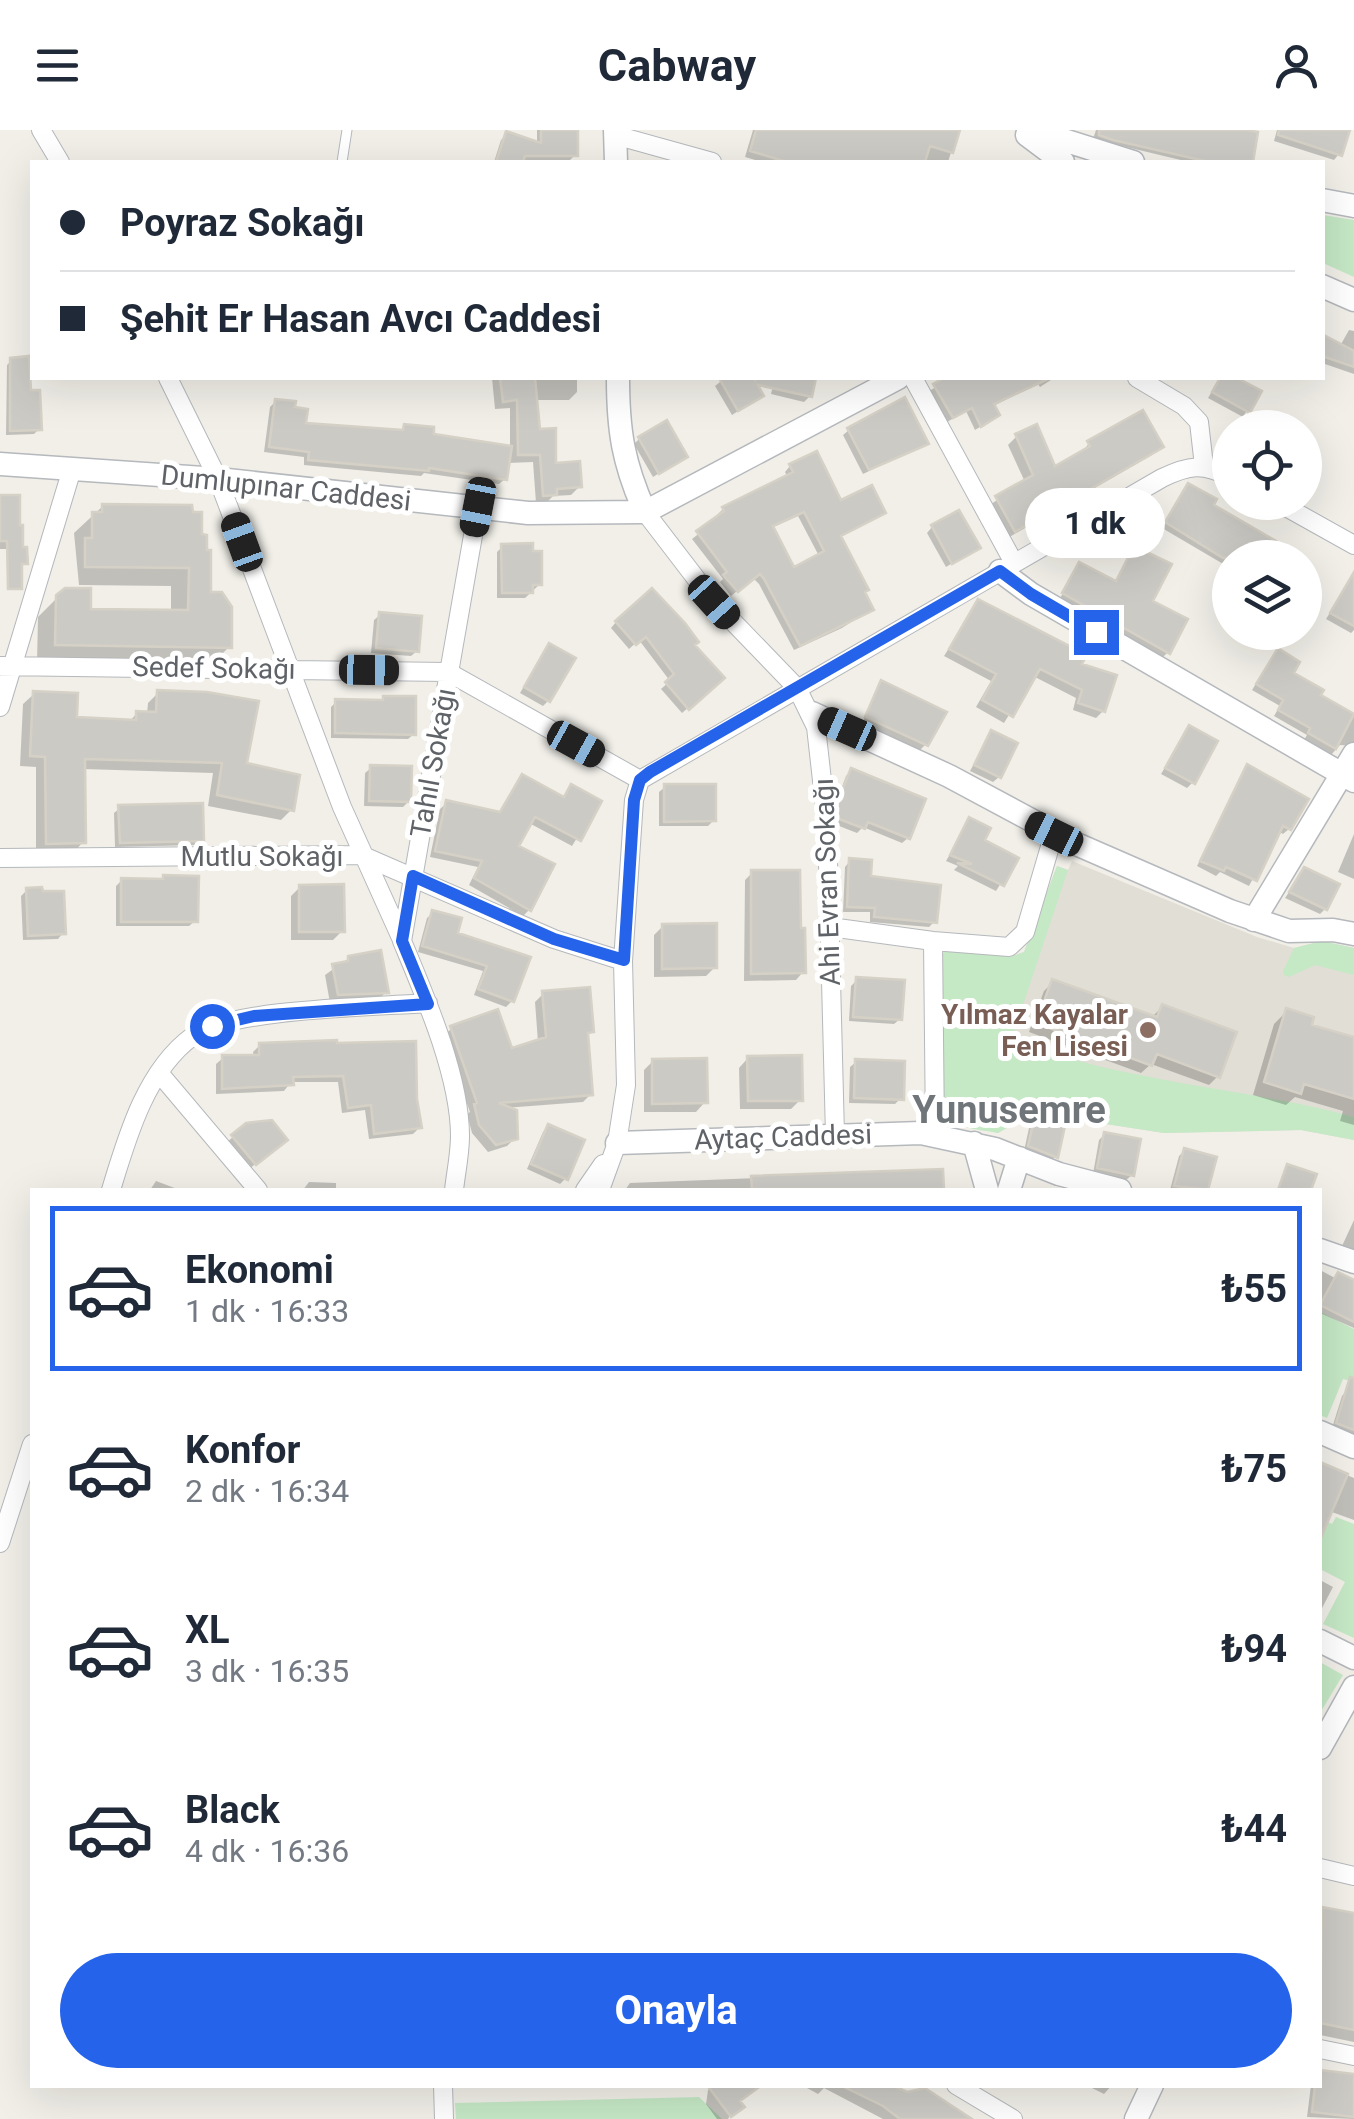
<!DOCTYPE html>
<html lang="tr">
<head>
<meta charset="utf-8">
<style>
  :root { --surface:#fff; --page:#f6f6f7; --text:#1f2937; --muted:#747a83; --line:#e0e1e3; --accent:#2563eb }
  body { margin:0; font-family:Roboto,sans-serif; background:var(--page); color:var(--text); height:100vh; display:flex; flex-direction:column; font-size:38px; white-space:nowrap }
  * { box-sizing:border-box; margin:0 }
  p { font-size:32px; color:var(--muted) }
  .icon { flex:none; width:55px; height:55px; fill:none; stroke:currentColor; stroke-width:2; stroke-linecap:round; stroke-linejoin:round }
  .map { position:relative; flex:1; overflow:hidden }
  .panel { position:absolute; left:30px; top:1058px; width:1292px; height:900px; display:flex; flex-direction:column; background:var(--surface); border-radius:0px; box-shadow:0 10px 40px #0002 }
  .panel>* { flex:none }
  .hud { position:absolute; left:30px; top:30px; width:1295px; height:220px; border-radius:0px; box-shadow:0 10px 40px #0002; display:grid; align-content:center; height:220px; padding:0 30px; background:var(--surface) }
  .fabs { position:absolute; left:1212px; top:280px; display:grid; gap:20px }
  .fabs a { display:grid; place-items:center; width:110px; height:110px; border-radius:50%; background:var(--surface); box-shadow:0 10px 40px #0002; font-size:50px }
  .end { position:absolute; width:45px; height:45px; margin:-22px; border:12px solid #2563eb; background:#fff; box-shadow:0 0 0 5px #fff }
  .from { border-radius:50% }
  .bubble { position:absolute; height:70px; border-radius:35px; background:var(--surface); box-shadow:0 10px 40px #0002; font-size:32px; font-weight:700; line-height:70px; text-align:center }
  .car { position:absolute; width:30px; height:60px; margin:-30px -15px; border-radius:12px; box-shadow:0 0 8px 2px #0007; background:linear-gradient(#222 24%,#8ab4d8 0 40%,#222 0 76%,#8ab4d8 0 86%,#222 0) }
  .hud b { display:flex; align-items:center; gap:35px; height:95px; font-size:38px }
  .hud b+b { border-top:2px solid var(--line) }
  .hud i { width:25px; height:25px; background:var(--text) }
  ul { padding:18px 0 0; list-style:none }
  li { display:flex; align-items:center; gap:30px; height:165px; margin:0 20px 15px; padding:0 10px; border:5px solid transparent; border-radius:0px }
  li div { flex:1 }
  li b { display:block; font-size:38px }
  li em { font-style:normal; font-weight:700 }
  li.selected { border-color:var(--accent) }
  li>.icon { width:90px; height:90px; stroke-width:1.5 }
  .button { display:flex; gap:20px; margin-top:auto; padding:20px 30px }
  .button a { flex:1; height:115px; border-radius:60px; background:var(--accent); color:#fff; font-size:40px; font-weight:700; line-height:115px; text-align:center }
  header { display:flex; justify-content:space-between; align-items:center; height:130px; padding:0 30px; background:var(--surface); font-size:45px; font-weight:700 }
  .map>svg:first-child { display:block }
  .education { fill:#e1ded6 }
  .green { fill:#c5e8c5 }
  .shadow { fill:#0003; fill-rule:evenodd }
  .building { fill:#cccac5; stroke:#d6d1c6; stroke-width:2.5; fill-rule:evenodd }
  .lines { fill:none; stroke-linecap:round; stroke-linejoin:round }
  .service-casing { stroke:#b5b8bc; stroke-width:11 }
  .minor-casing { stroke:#b5b8bc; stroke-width:20 }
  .tertiary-casing { stroke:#b5b8bc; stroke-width:25 }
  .service { stroke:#fff; stroke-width:9 }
  .minor { stroke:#fff; stroke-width:18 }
  .tertiary { stroke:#fff; stroke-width:22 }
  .route { stroke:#2563eb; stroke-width:12 }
  .education-dot { fill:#8d6e63; stroke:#fff; stroke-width:4 }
  .labels { text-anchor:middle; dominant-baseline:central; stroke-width:10; stroke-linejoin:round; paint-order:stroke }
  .street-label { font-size:28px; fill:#5f6368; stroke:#fff }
  .education-label { font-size:28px; font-weight:bold; fill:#785e54; stroke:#fff; text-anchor:end }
  .district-label { font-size:38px; font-weight:bold; fill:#70757a; stroke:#fff }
</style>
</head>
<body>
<header><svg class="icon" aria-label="menu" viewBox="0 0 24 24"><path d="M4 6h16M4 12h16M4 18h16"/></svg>Cabway<svg class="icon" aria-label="person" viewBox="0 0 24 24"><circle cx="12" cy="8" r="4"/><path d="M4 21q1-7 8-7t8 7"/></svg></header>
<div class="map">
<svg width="1354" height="1989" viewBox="0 0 1354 1989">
  <rect width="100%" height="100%" fill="#f1efe8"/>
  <path class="education" d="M1072,731L1257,807L1294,818L1322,811L1354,818V1010L1301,1000L1164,1003L1041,984L1029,985L998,1003L959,994L951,988L946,979L944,821L950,819L1010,827L1024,822L1057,736L1068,740Z"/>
  <path class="green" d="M1323,85L1354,90V147L1323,133Z
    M1057,736L1068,740L1014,902C1054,929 1108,939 1155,948C1221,961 1289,969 1354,987V1010L1301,1000L1164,1003L1041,984L1029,985L998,1003C985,1000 962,1000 953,989C934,969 941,864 940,832L944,821L950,819L1010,827L1024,822Z
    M1322,811L1354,818V845L1315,835L1289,847L1284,845L1283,841L1294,818Z
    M1320,1182L1354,1199V1252L1343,1249L1327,1288L1320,1285Z
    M1336,1387L1354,1394V1508L1323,1494L1345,1452L1320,1439V1388L1332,1394Z
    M1320,1532L1343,1545L1320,1583Z
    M699,1967L722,1989H456L455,1973Z"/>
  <path class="shadow" d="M537,0H576L575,25L568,32H494L501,10L507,4L537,14Z
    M753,0H958L948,32H762L745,27Z
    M1096,0H1234L1256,4L1250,32H1189L1093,9Z
    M1277,0H1347L1339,24L1334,30L1274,11Z
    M1349,200L1354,201V244L1322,233V207L1340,216Z
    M12,230L29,263L39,299L34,304L6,305L7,235Z
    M492,248H577V262L569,270H534L537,301L554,336L580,356L571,365L553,366L546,373H536L533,332L507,333L505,349L499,354L424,343L421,346L304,335V327L264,322L270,277L276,271L304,295L399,302L405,296L431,306L510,319V278L495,279Z
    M725,248H751L761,266L732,285L715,256Z
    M775,248H814L810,266L804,272L771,264Z
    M952,248H1054L1040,257L1038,254L993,276L991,290L975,300L966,281L947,292L929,261Z
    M1220,248H1231L1258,262L1243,287L1208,268Z
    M849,300L926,313L863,344L843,305Z
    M1016,307L1054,340L1082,323L1089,313L1160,317L1152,325L1006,409L988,376L1025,352L1008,315Z
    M639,309L685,327L653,347L634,314Z
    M790,336L840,374L883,382L839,407L871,479L842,498L794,520L759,454L753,448L731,466L720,452L723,449L692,409L720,387L718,384L723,379L788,348L785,342ZM798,386L819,426L793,440L771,398Z
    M1188,356L1210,376L1230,428V438L1162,398Z
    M0,367L11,419H0Z
    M103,376L190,385L209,465L229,517L210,536L37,533L38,487L58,467L89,481L171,482V456L79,455L74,403Z
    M932,397L977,418L946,437L927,403Z
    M503,416L540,454L525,468H497V422Z
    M1134,419L1168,522L1162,528L1059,470L1079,435L1115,453Z
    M1354,445V500L1351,503L1326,489Z
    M978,472L1079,536L1103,581L1096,588L1073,580L1076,568L1033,546L1004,593L976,577L991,551L944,526Z
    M380,485L417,521L411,526L371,523L374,490Z
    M616,492L692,515L722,548L682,583L661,559L670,551L639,510L629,519L611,498Z
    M544,522L548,571L543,576L520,563Z
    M1273,527L1318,566L1354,587V616L1340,615L1331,625L1304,610L1307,605L1274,586L1280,576L1252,560Z
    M882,553L926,614L920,620L862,593Z
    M158,563L245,635L291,680L281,690L208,676L213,643L83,639V712L73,723H36V637L20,636L23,574L34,564L74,589L129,592L137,583L147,584L148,573Z
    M336,572L414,604L408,609L331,608V577Z
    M1189,598L1193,652L1187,658L1161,644Z
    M991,603L999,647L993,652L970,641Z
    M371,638L409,671L403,677L364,676L365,643Z
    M1248,638L1289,699L1283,704L1278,701L1249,756L1220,742L1216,746L1197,736Z
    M851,641L908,708L902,713L863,697L857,703L834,694L833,681L846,646Z
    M522,647L562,669L571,657L599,672L572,716L529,693L515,717L529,780L523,786L469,755L478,737L430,727L440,679L447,673L499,684Z
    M665,657L714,690L708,696H659V662Z
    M120,678L201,710L196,715L115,717L114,683Z
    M970,690L981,711L1016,729L996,761L954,740L958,736L946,731Z
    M1354,704V749L1338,742Z
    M850,731L869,749L935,791L929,797L870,792V782H843L845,737Z
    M1304,740L1325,779L1320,784L1285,768Z
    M752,743L803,842L796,850L744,851L745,750Z
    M122,750L195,791L189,796H116V756Z
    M300,757L342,801L333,810H291V766Z
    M27,760L63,803L58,809L23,810L21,766Z
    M433,783L454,805L527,829L512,871L506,877L474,865L483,841L418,822L427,788Z
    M663,796L715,837L706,846L654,847V805Z
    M349,828L386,862L377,871L330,873L325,845Z
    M857,850L900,889L894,894L849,891L851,856Z
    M1053,852L1153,886L1162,877L1218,946L1209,955L1151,934L1141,943L1029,902L1044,861Z
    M543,864L591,901L586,907L591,964L583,972L506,978L515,1008L507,1016L488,1022L472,1003L467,984L470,982L443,906L451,899L511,921L538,912L535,872Z
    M1287,881L1309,896L1354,910V995L1340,991L1343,981L1295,967L1286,975L1253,965L1274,894Z
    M413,914L420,997L413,1004L369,1009L365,980L342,983L338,952H291L284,961L216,964V934L223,928H254L253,922L260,915Z
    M748,928L800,970L791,979H740L739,938Z
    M653,931L705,972L696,982H644V940Z
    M856,932L901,968L895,974L849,973L850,937Z
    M1035,992L1056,1026L1050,1032L1024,1021L1029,998Z
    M548,997L566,1048L560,1054L527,1039L543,1002Z
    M1105,1004L1132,1045L1126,1050L1093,1044L1099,1010Z
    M233,1007L279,1015L249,1039L227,1012Z
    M1185,1020L1214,1028L1206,1060H1170L1179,1026Z
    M941,1041L942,1060H625L630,1053Z
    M156,1051L180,1060H150Z
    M309,1052L336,1053V1060H303Z
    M1354,1090V1121L1342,1116Z
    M1320,1140L1335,1148L1354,1151V1198L1320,1183Z
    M1347,1260L1354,1263V1306L1332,1298L1342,1266Z
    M1320,1334L1354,1348V1390L1329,1381L1320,1384Z
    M1320,1450L1333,1457L1320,1482Z
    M1320,1778L1354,1785V1912L1320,1905Z
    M1320,1943L1354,1949V1989L1307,1987L1311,1955H1320Z
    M713,1955H762L738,1972L728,1989H717L706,1974L708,1960Z
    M808,1955H897L906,1962L925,1960L966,1989H883L824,1958L818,1964L807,1958Z
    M1086,1955H1112L1104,1964Z"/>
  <path class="building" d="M541,0H578V26H525L523,32H496L506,1L541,13Z
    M756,0H960L953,23L930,16L925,32H787L750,21Z
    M1099,0H1247L1258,2L1253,32H1209L1113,10L1099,5Z
    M1279,0H1350L1342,26L1278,5Z
    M1322,204L1354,221V237L1322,226Z
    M29,226L31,260H40L42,300L10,301V228Z
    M500,248H535L540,299L556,298V333L580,331L582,357L557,359V365L543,366L540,325H518L517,270L503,272Z
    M719,248H754L755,250L756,248H816L812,267L758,255L764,266L738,281Z
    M944,248H1050L994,274L1000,285L981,297L972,278L953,288L933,254Z
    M1220,248H1237L1262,261L1250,283L1212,262Z
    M905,267L929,314L869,340L847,298Z
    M275,269L296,271L295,277L308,279L306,293L403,300L404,294L434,297V304L512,316L507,350L429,338V341L308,330L309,322L269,317Z
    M1143,280L1164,317L1015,402L995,366L1033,345L1015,304L1037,294L1055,336L1090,316L1087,311Z
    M667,290L688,327L659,344L638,307Z
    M817,321L841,370L872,355L886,383L841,406L869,460L865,462L874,480L800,516L764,449L760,444L738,462L723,445L727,442L696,401L724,381L722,377L793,342L789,334ZM804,382L824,421L794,437L773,396Z
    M1188,353L1217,369L1214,375L1276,411L1268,428H1223L1165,392Z
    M0,365H20V395H23V417H27L28,434H22V459H8L7,411H0Z
    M102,374L192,375L193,382H202V404L207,405V420H211V462H222L232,477V518L55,515L56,465L65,458H91V479L188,480L189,438L85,437V408H92V382H102Z
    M959,380L981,418L952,434L931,395Z
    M533,413V421H542V455H533V463H502L501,414Z
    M1134,416L1172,434L1153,471L1188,489L1170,524L1062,463L1079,432L1116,451Z
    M1354,442V496L1330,483Z
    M652,458L685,493L699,512L695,515L725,548L689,580L665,552L674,544L646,507L636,515L615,491Z
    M978,469L1087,525L1082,534L1117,545L1105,582L1078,573L1082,560L1040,539L1013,587L982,570L996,544L949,519Z
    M379,482L422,486L419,522L376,518Z
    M549,513L576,528L550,572L524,557Z
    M1278,518L1300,532L1294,543L1324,560L1321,565L1354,584L1336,619L1308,603L1310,598L1278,580L1283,570L1256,554Z
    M881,550L947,582L928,616L865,587Z
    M157,560L207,562L259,571L247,633L300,645L294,681L217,665L222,633L85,629L86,713L46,714L45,627L30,626L33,561L78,563L77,587L136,590V581L156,582Z
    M383,566H416V605L335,603V569L383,570Z
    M1189,595L1218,611L1195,654L1165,638Z
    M991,600L1018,613L1001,648L974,635Z
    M1247,634L1309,669L1291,700L1283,696L1257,751L1226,737L1224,741L1200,731Z
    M370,635L412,636L411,672L369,671Z
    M851,638L926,669L910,709L868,692L865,699L839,689L837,673Z
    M522,644L564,667L571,654L602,671L581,711L535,687L519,716L555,734L531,781L474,748L482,731L435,721L446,670L500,682Z
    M664,654H716V691L664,692Z
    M203,673L204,711L120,713L118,675Z
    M969,687L991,698L985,710L1019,728L1004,756L957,733L972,734L950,725Z
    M849,728L872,730L871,746L941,755L937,793L874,787L875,778L847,777Z
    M1304,737L1340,754L1327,780L1289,762Z
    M751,740H800L801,798H805L806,843L751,844Z
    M163,745L199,746L198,792H121V748L163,749Z
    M344,754L345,802H299V755Z
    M42,757L43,761H64L66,804L28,806L26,758Z
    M432,780L462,788L458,803L531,827L514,872L478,859L487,836L422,816Z
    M717,793V838L662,839V794Z
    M381,820L389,863L338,865L332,834L348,831V826Z
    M856,847L905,850L902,890L853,887Z
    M1052,849L1157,887L1162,874L1237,902L1220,948L1157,924L1152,936L1036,893Z
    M590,857L594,902L588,903L593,965L499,973L517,980L518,1009L496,1015L479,995L474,974L477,973L450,896L498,879L512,918L546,907L542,861Z
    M1286,878L1314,887L1312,895L1354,907V969L1304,954L1301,964L1264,952Z
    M337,910V913L416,911L417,969L422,998L374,1004L371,975L348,978L343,946L293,947L294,955L222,959V925H259V913Z
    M802,925L803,971H748L747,926Z
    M707,928L708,973L652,974V929Z
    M855,929L905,931L904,970L854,968Z
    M1034,989L1065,996L1058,1028L1028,1016Z
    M272,990L288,1010L256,1035L231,1005L246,993Z
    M548,994L585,1010L568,1050L531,1034Z
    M1104,1002L1141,1009L1134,1046L1097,1038Z
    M1184,1018L1217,1027L1208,1060L1174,1056Z
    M1287,1034L1317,1044L1311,1060H1278Z
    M943,1039L944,1060H752L751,1046Z
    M1338,1142L1354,1150V1192L1320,1175Z
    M1350,1247L1354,1248V1300L1336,1293Z
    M1320,1332L1348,1344L1320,1410Z
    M1322,1777L1354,1783V1900L1320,1893Z
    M1320,1940L1354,1944V1987L1312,1982L1315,1955H1320Z
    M707,1955H762L740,1971L745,1977L731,1987Z
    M840,1955H892L907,1962L925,1958L972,1989H900L883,1976Z"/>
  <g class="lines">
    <g class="service-casing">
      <path id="service" d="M342,32L347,0"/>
    </g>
    <g class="minor-casing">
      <path id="minor" d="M41,0L60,32
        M615,5L712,32
        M168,248L218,349L342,677L402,810
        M913,248L1014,433
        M1137,248L1184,276L1199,292L1204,336
        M1277,372L1354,415
        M645,382L714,472L797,558L816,597L827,695L835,1005
        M0,536L448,542L640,650
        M0,577L72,339
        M0,728L361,725L554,809L623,831
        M830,797L933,811L1009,817L1025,802L1054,703
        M933,811L935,1005
        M160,944L258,1060
        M111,1060C127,1007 146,940 193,906C232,878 375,877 428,873
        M454,1060C456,1042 460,1024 460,1006C460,946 425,866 402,811L478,377
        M585,1060L603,1034
        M600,1060L617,1013L626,955L623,831L634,670L640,650L1162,348C1189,335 1203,333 1230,347
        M0,1413L32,1314
        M1320,1738L1354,1746
        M1320,1919L1354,1926
        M443,1955L444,1989
        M956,1955L1013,1989"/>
    </g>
    <g class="tertiary-casing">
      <path id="tertiary" d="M615,0L616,32
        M1032,0L1133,32
        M1027,5L1063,32
        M1322,70L1354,76
        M1322,156L1354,170
        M618,248C618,300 623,333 645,382
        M0,334L218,349L528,383L645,382L898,248
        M1000,441L1031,464L1354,651
        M812,583L949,646L1074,713L1230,781L1289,801L1333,800L1354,804
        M1254,790L1354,624
        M617,1013L921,1003L995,1019L1059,1044L1120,1060
        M974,1013L987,1060
        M1009,1060L1019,1028
        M1320,1120L1354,1132
        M1320,1302L1354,1317
        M1320,1511L1354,1528
        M1320,1618L1354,1557
        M1136,1989L1152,1955"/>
    </g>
    <use href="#service" class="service"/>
    <use href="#minor" class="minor"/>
    <use href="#tertiary" class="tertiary"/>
  </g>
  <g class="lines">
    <path class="route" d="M212,896L254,886L428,874L402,811L413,746L554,809L624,830L634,670L640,650L650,642L1000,441L1031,464L1096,502"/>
  </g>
  <circle class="education-dot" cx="1148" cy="900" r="10"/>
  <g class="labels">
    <g class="street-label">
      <text transform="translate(286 358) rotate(6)">Dumlupınar Caddesi</text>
      <text transform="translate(214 538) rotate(1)">Sedef Sokağı</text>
      <text transform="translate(433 633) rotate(-80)">Tahıl Sokağı</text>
      <text x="262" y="726">Mutlu Sokağı</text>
      <text transform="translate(827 752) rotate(-92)">Ahi Evran Sokağı</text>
      <text transform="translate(783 1007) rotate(-2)">Aytaç Caddesi</text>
    </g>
    <g class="education-label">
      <text x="1128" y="884">Yılmaz Kayalar<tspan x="1128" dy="32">Fen Lisesi</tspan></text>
    </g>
    <g class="district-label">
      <text x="1009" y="980">Yunusemre</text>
    </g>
  </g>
</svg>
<div class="fabs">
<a><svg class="icon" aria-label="locate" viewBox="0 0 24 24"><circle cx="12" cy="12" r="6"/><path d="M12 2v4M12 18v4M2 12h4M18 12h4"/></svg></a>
<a><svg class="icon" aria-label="layers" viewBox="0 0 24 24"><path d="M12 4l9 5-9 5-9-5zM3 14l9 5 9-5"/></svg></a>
</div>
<i class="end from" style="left:212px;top:896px"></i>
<i class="end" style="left:1096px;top:502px"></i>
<div class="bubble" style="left:1025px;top:358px;width:140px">1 dk</div>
<i class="car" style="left:478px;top:377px;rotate:191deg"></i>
<i class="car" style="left:242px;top:412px;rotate:340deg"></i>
<i class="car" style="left:714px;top:472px;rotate:138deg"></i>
<i class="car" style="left:369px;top:540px;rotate:91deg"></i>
<i class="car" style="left:847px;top:599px;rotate:294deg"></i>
<i class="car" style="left:576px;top:614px;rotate:119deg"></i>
<i class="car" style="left:1054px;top:704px;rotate:296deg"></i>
<div class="hud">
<b><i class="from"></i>Poyraz Sokağı</b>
<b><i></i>Şehit Er Hasan Avcı Caddesi</b>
</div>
<section class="panel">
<ul>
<li class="selected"><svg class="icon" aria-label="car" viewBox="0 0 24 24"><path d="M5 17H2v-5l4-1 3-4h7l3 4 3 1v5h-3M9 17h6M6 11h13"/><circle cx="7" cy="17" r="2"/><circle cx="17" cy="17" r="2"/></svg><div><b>Ekonomi</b><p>1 dk · 16:33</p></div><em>₺55</em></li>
<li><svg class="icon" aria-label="car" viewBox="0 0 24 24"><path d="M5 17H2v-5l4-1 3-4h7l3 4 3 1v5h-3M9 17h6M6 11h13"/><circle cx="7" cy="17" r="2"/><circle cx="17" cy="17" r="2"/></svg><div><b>Konfor</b><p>2 dk · 16:34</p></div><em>₺75</em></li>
<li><svg class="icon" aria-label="car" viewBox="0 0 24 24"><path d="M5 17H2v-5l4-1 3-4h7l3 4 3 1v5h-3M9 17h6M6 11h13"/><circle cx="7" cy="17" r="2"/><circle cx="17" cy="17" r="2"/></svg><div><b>XL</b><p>3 dk · 16:35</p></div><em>₺94</em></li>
<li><svg class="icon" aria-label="car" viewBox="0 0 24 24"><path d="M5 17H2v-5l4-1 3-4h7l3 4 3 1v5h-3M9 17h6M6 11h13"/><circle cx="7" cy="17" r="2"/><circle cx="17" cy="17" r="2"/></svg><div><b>Black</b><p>4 dk · 16:36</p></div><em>₺44</em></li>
</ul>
<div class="button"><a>Onayla</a></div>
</section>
</div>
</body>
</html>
